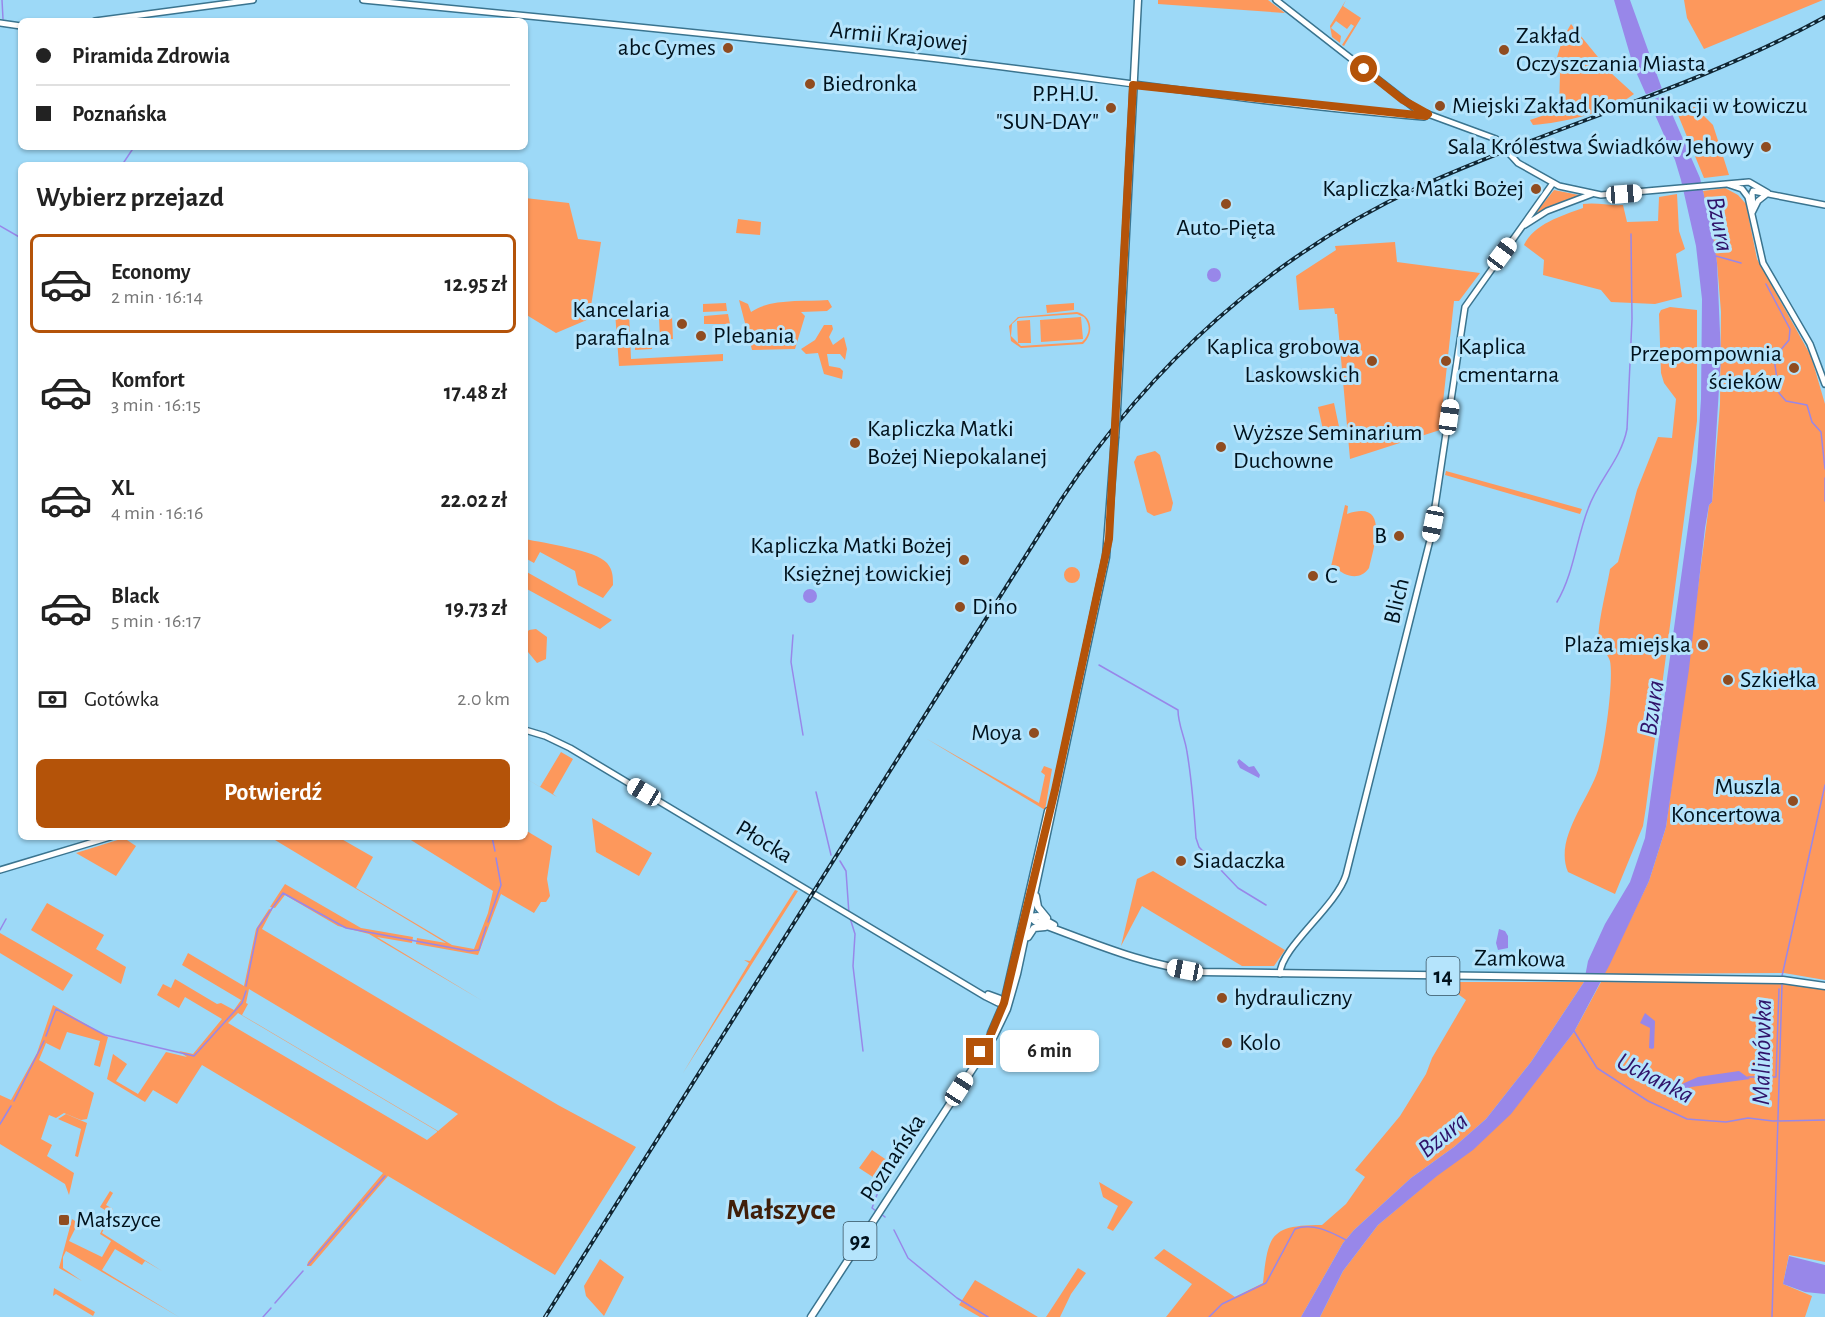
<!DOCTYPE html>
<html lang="pl">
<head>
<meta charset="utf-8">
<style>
  :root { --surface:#fff; --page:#f2f2f2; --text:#222; --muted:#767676; --line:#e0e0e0; --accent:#b45309 }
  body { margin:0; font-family:"Alegreya Sans",sans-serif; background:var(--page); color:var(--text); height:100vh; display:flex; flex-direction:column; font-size:22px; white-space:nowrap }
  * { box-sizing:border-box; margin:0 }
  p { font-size:20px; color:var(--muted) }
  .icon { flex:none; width:33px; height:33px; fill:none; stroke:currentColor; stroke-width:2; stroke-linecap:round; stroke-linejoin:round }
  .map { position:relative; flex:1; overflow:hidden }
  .side { position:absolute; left:18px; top:162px; width:510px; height:678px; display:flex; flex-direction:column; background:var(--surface); border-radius:9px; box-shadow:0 2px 4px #0004 }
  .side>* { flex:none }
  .top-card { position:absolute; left:18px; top:18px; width:510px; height:132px; border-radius:9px; box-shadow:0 2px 4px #0004; display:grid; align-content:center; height:132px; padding:0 18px; background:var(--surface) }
  .end { position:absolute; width:27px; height:27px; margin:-14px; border:8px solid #b45309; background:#fff; box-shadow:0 0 0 3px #fff }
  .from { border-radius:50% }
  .bubble { position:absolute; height:42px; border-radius:9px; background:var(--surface); box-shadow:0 2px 4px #0004; font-size:20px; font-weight:700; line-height:42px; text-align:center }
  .car { position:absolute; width:18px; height:36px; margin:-18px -9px; border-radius:8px; box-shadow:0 0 4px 2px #0007; background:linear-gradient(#fff 24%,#345 0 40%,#fff 0 76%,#345 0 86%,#fff 0) }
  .top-card b { display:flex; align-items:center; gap:21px; height:57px; font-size:22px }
  .top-card b+b { border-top:2px solid var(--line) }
  .top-card i { width:15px; height:15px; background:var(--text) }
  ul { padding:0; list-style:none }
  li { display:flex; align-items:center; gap:18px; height:99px; margin:0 12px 9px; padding:0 6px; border:3px solid transparent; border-radius:9px }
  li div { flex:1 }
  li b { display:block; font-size:22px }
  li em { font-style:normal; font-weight:700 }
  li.current { border-color:var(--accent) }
  li>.icon { width:54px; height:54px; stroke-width:1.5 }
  h2 { padding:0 18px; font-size:27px; line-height:72px }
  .pay { display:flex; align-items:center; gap:15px; height:66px; padding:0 18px; font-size:22px }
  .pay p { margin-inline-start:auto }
  .cta { display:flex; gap:12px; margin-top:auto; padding:12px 18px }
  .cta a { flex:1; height:69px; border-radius:9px; background:var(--accent); color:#fff; font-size:24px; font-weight:700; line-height:69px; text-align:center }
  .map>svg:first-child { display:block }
  .green { fill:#fd985c; fill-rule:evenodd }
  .water { fill:#9887e9 }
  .pier { fill:#9dd9f7 }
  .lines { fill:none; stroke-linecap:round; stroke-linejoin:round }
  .stream { stroke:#9887e9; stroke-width:1.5 }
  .secondary-casing { stroke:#3a748f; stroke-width:8 }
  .primary-casing { stroke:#3a748f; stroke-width:9 }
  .secondary { stroke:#fff; stroke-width:5 }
  .primary { stroke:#fff; stroke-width:6 }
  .rail-casing { stroke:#102633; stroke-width:4 }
  .rail { stroke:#b5e4fc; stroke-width:1.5; stroke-dasharray:4.5; stroke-linecap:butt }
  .primary-bridge-casing { stroke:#3a748f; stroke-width:9; stroke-linecap:butt }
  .primary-bridge { stroke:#fff; stroke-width:6 }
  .route { stroke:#b45309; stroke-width:8 }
  .poi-dot { fill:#904c20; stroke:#b5e4fc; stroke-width:2 }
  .labels { text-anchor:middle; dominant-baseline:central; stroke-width:6; stroke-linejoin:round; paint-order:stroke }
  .shield { fill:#b5e4fc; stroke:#365160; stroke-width:1.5 }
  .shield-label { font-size:22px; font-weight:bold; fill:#00121d }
  .poi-label { font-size:24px; fill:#00121d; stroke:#b5e4fc; text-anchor:start }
  .street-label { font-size:24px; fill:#00121d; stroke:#b5e4fc }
  .water-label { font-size:26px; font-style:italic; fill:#30136a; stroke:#b5e4fc }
  .district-label { font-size:30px; font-weight:bold; fill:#401f0a; stroke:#b5e4fc }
</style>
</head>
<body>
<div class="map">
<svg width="1825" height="1317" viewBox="0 0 1825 1317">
  <rect width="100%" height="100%" fill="#9dd9f7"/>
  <path class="green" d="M1158,0H1268L1285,13L1158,4Z
    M1346,0L1343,6L1361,18L1344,46L1342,45L1354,26L1351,24L1347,29L1336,21L1331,28L1341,36L1340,43L1332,37L1330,26Z
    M1684,0H1823L1704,49L1687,18Z
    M1571,24L1611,73L1634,94C1611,112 1562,123 1533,125L1530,120L1559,110L1560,73L1553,70L1563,38Z
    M1691,103L1713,125L1729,175L1704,178L1676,110L1679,106Z
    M1725,188L1738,195L1746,204L1757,259L1811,356L1825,404V980L1784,973L1604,974L1649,881L1666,827L1709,505L1712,502L1720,404L1721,312L1717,263L1703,191Z
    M1554,190L1584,196L1556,204L1534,215Z
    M1677,194L1679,231L1685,249L1676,254L1682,297L1655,304L1611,302L1601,290L1543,275L1544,260L1524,245C1534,224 1561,216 1583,208V204C1597,202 1609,206 1623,205L1627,222L1658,221L1659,197Z
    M525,198L569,203L578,239L601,242L589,319L556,333L525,314Z
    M738,219L761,222L760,235L736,233Z
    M1395,242L1397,262L1480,273L1459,301H1454L1440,430L1350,459L1337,314H1335L1334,308L1299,310L1296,276L1336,250L1335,246Z
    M739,300L748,304L751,312C771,298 803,302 828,300L832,307L827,311L801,312L805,316L795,349L752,350Z
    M726,303L727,311L703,312V304Z
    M1074,303V310L1047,313L1046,305Z
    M1670,307L1697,310V421L1646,807L1643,826L1615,894L1568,872C1554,839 1588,801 1598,770C1604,749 1614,681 1610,661C1608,654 1601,648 1599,641C1596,630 1608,583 1610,569L1618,562L1637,490L1658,437L1672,438L1676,399L1664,383L1661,373L1659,314L1661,310Z
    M615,312H629L631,359L723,354V361L619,366Z
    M1077,312C1093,316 1094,334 1083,344L1021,348L1011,341L1009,326L1018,317ZM1077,314L1084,317C1091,325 1090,335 1082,342L1021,346L1011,336L1012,324L1019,318Z
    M728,314L730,324H704V316Z
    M672,317L673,339H660L659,318Z
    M1081,317L1083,339L1041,342L1040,320Z
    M1030,320L1031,343H1018L1017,321Z
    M824,325H832L833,329L829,337L833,345L844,337L847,349L845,360L840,354H827L829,366L840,368L843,371L842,379L824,374L818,353L806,354L801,349L815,340Z
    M652,339V349L635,350V340Z
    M1334,403L1341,436L1325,439L1318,407Z
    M1155,451L1160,455L1173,503L1171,511L1154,516L1147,512L1134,462L1137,456Z
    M1446,471L1582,509L1580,514L1445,475Z
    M1345,505L1348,506L1347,514C1390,499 1374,546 1369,568C1360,581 1345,577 1335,567L1333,572L1330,571Z
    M525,539C543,543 596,550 607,563C613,570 613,577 613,585L603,598L578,585L575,571L540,552L534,563L525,558Z
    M1064 575a8 8 0 1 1 16 0a8 8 0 1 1-16 0Z
    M525,571L612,620L600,629L525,588Z
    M536,629L547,637L546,659L537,663L528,652L525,635L529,630Z
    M927,739L1039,803L1045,775L1041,772L1044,766L1052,769L1045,810Z
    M561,752L573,759L553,794L557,797L525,778L540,787Z
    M592,818L652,853L639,876L596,852Z
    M525,830L552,846L547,879L550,896L546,902H541L534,913L501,894L478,955L416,944L417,938L446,943L270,837H338L373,857L356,888L452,945L474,949L488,913L493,891L406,837H525Z
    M124,838L136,846L116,876L76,853Z
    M1153,871L1285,950L1274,966H1242L1142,906L1121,946L1137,879Z
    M285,884L361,928L413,937L412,943L377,937L481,1000L369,934L338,926L285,895L275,908L270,907Z
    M795,890L798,891L683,1073L749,963L744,960L750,961Z
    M47,903L104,935L96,949L126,967L121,984L31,930Z
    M269,909L272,910L262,929L558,1105L636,1147L555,1275L388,1176L311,1266H307L308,1262L383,1173L202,1065L177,1104L153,1090L145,1102L107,1079L113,1054L127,1064L116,1081L138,1094L166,1052L187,1057L179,1051L193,1054L222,1019L185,997L179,1008L157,995L163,984L171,988L175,979L217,1004L221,1003L234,1010L241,1000L182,965L188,953L244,986L256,929ZM249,989L458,1114L438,1131L242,1015L248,1004L246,1003ZM238,1013L437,1131V1132L427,1140L228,1023Z
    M0,933L73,975L63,991L0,953Z
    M1442,982H1584L1531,1062L1486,1119L1454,1147L1411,1178L1354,1230L1343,1243L1301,1317H1166L1192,1284L1154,1258L1164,1249L1235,1297L1263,1283C1268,1235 1270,1225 1322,1225L1346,1204L1365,1177L1355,1170L1400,1116L1426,1074L1432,1058L1466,1000Z
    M1601,982L1784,984L1825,990V1262L1789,1255L1783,1284L1812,1296L1805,1317H1320L1343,1271L1378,1225L1510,1114L1574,1032Z
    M53,1005L108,1037L100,1067L94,1065L100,1041L67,1032L60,1050L46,1043L39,1060L94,1093L87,1119L81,1120L64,1113L56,1118L49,1115L41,1139L52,1145L47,1156L74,1173L69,1195L65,1184L0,1144V1095L11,1100L37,1053Z
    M66,1114L87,1123L78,1157L75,1156L81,1129L58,1119Z
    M872,1150L891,1163L879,1181L859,1168Z
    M1099,1182L1133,1202L1113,1231L1107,1228L1118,1206L1103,1197Z
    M110,1191L113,1193L106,1205L113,1209L102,1233L162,1271L145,1261L142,1265L115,1249L102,1270L179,1317L66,1251L63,1257V1268L82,1281L59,1268L72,1219L78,1223L69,1241L102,1257L111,1241L100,1234L110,1213L100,1207Z
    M600,1259L624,1277L604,1316L586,1296L584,1286Z
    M1078,1268L1086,1273L1071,1294L1060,1317H1046Z
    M975,1280L1038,1317H980L959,1305Z
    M54,1288L95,1312L93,1316L56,1294L53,1296Z"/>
  <path class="water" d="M1614,0H1630L1666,100L1700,178L1713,235L1717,263L1721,356L1712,502L1709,505L1705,528L1689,669L1666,827L1649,881L1610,964L1574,1032L1511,1114L1473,1150L1437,1176L1378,1225L1343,1271L1320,1317H1301L1343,1243L1354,1230L1411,1178L1454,1147L1486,1119L1531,1062L1584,982L1588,961L1605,924L1630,882L1645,838L1697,462L1701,399L1702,299L1696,246L1681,180L1675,160L1633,65Z
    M1207 275a7 7 0 1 1 14 0a7 7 0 1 1-14 0Z
    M803 596a7 7 0 1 1 14 0a7 7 0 1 1-14 0Z
    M1239,759L1249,767L1254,766L1260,775L1259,778L1240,768L1237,762Z
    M1499,929L1505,931L1508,936V948L1498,950L1496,943Z
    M1645,1013L1655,1021L1654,1048L1652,1049L1649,1048L1650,1028L1640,1023Z
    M1739,1071L1750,1079L1691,1087L1682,1090L1679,1099L1673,1098V1088L1698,1077Z
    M1789,1256L1825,1265V1294L1805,1292L1783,1284Z"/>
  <path class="pier" d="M1665,87L1667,94L1645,103L1642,96Z"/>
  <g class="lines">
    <path class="stream" d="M2,0L3,19
      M144,19L145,21
      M122,165L134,147
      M0,226L21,238
      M1716,256L1741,263
      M1766,284L1790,329L1789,340L1774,358L1779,393L1786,401L1807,405L1812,422L1821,432L1825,469
      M1825,478V501
      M1557,602C1574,573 1576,540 1588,509C1598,480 1621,460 1627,429L1632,319L1631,234
      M793,635L791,662L803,735
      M1099,665L1178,710C1178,725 1185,737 1187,752C1192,781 1194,809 1196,838L1199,847L1238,888L1266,905
      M816,792L831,855
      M492,837L495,851
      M840,861L846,871L849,914
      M850,918L855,934L853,966L863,1051
      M488,922L501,885L496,858
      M0,930L6,919
      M1782,976L1825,785
      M246,986L258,928L283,893L346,928L469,951L479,950L486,927
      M1574,1031L1597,1068L1648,1101L1687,1119L1726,1122L1748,1118L1773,1121L1825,1120
      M46,1036L56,1009L105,1035L194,1056L242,1003L246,991
      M1748,1077H1776L1779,989
      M14,1101L44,1041
      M0,1124L11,1106
      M363,1201L385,1176
      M876,1211L872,1208L878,1192
      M880,1213L885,1217
      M894,1230L908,1258L957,1298L988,1317
      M308,1265L360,1204
      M275,1303L303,1271
      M263,1317L271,1308
      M1209,1317L1222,1304L1266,1283L1295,1229C1312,1222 1331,1232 1346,1240
      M1772,1317L1782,984"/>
    <g class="secondary-casing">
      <path id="secondary" d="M363,0C561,19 758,38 955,61C1112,80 1267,104 1424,117L1428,114
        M1276,0L1417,110L1496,139L1518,163L1559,186L1601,195L1749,182L1768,193
        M95,21L253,0
        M0,23L21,26
        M1727,184L1742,189
        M1742,189L1748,197L1763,263L1810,344L1825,384
        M1753,191L1825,205
        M1752,193L1753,209
        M1752,213L1758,201L1768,193
        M1525,225L1547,211L1592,194
        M525,730L545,736L570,748L986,997L998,1003H1006
        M0,870L110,837
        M1280,974C1280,948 1336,907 1346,875L1430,540L1465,307L1553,183
        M988,994L999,998L1004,1005"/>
    </g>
    <g class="primary-casing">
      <path id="primary" d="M1117,409L1138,0
        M1036,896L1038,907L1047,918
        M1029,916L1036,922C1091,942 1145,966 1203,972L1783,980L1825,986
        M1028,917L1038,916L1054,925
        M1028,937L1034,928L1045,927
        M991,1033L1004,1003L1048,811
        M811,1317L994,1036L1007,1009L1017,974L1106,557L1115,438"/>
    </g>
    <use href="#secondary" class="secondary"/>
    <use href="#primary" class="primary"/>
    <g class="rail-casing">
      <path id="rail" d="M545,1317L1061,500C1150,365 1271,255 1419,187C1553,126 1696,88 1825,17"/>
    </g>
    <use href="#rail" class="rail"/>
    <g class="primary-bridge-casing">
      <path id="primary-bridge" d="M1115,438L1117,409"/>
    </g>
    <use href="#primary-bridge" class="primary-bridge"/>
  </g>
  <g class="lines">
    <path class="route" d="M980,1052L991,1034L1004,1003L1055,790L1109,539L1133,85L1426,116L1428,114L1403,100L1364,69"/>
  </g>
  <g class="poi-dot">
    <circle cx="728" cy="48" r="6"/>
    <circle cx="1504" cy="50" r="6"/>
    <circle cx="810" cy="84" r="6"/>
    <circle cx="1440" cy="106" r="6"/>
    <circle cx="1111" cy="108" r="6"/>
    <circle cx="1766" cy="147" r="6"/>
    <circle cx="1536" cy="189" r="6"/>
    <circle cx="1226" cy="204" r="6"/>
    <circle cx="682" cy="324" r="6"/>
    <circle cx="701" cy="336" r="6"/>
    <circle cx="1372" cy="361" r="6"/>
    <circle cx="1446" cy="361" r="6"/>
    <circle cx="1794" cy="368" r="6"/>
    <circle cx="855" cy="443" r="6"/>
    <circle cx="1221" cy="447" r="6"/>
    <circle cx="1399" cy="536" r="6"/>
    <circle cx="964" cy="560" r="6"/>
    <circle cx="1313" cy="576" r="6"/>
    <circle cx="960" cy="607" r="6"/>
    <circle cx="1703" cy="645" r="6"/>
    <circle cx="1728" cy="680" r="6"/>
    <circle cx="1034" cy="733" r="6"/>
    <circle cx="1793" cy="801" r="6"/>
    <circle cx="1181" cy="861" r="6"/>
    <circle cx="1222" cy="998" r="6"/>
    <circle cx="1227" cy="1043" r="6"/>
    <rect x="58" y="1214" width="12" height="12" rx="3"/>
  </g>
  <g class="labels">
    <g class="shield">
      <rect x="1426.5" y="957" width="33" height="38" rx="4.5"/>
      <rect x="843.5" y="1222" width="33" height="38" rx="4.5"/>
    </g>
    <g class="shield-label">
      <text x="1443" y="976">14</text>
      <text x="860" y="1241">92</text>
    </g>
    <g class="poi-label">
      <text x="1516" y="36">Zakład<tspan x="1516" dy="28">Oczyszczania Miasta</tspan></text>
      <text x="716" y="48" text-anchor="end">abc Cymes</text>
      <text x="822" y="84">Biedronka</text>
      <text x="1099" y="94" text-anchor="end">P.P.H.U.<tspan x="1099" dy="28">"SUN-DAY"</tspan></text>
      <text x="1452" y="106">Miejski Zakład Komunikacji w Łowiczu</text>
      <text x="1754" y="147" text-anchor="end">Sala Królestwa Świadków Jehowy</text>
      <text x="1524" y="189" text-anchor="end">Kapliczka Matki Bożej</text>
      <text x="1226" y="228" text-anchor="middle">Auto-Pięta</text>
      <text x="670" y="310" text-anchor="end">Kancelaria<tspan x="670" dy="28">parafialna</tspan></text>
      <text x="713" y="336">Plebania</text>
      <text x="1360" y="347" text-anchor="end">Kaplica grobowa<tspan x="1360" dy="28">Laskowskich</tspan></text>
      <text x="1458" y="347">Kaplica<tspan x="1458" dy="28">cmentarna</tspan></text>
      <text x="1782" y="354" text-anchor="end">Przepompownia<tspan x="1782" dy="28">ścieków</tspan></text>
      <text x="867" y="429">Kapliczka Matki<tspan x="867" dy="28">Bożej Niepokalanej</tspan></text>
      <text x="1233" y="433">Wyższe Seminarium<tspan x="1233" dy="28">Duchowne</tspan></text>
      <text x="1387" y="536" text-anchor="end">B</text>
      <text x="952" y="546" text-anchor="end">Kapliczka Matki Bożej<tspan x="952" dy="28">Księżnej Łowickiej</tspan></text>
      <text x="1325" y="576">C</text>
      <text x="972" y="607">Dino</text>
      <text x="1691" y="645" text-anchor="end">Plaża miejska</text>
      <text x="1740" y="680">Szkiełka</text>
      <text x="1022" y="733" text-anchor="end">Moya</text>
      <text x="1781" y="787" text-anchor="end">Muszla<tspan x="1781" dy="28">Koncertowa</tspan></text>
      <text x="1193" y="861">Siadaczka</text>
      <text x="1234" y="998">hydrauliczny</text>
      <text x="1239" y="1043">Kolo</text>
      <text x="76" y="1220">Małszyce</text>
    </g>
    <g class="street-label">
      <text transform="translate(899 37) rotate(6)">Armii Krajowej</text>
      <text transform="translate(1397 601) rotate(-77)">Blich</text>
      <text transform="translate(764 842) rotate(31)">Płocka</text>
      <text transform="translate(1520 959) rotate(1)">Zamkowa</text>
      <text transform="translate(893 1158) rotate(-57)">Poznańska</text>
    </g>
    <g class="water-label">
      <text transform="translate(1720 224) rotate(79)">Bzura</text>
      <text transform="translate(1652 708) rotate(-82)">Bzura</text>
      <text transform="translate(1762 1052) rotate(-89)">Malinówka</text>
      <text transform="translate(1655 1078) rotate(27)">Uchanka</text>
      <text transform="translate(1443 1135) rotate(-39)">Bzura</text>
    </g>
    <g class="district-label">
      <text x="781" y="1210">Małszyce</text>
    </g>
  </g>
</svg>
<i class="end from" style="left:1364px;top:69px"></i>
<i class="end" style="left:980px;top:1052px"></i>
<div class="bubble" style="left:1000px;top:1030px;width:99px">6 min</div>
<i class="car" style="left:1624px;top:194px;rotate:86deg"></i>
<i class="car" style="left:1502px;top:254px;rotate:37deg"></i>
<i class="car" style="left:1449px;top:417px;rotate:8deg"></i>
<i class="car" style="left:1433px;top:524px;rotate:191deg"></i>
<i class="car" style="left:644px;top:792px;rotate:301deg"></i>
<i class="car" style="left:1185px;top:970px;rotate:281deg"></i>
<i class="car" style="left:959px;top:1089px;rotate:33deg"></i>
<div class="top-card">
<b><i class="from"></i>Piramida Zdrowia</b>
<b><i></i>Poznańska</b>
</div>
<section class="side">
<h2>Wybierz przejazd</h2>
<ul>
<li class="current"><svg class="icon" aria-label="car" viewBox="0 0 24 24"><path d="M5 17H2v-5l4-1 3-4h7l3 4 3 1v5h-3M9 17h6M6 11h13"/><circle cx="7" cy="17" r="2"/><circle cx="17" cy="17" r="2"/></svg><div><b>Economy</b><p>2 min · 16:14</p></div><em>12.95 zł</em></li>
<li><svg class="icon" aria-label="car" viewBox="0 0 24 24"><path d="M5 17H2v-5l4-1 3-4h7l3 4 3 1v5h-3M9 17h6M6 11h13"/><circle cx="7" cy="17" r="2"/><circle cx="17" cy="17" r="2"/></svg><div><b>Komfort</b><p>3 min · 16:15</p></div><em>17.48 zł</em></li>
<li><svg class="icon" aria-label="car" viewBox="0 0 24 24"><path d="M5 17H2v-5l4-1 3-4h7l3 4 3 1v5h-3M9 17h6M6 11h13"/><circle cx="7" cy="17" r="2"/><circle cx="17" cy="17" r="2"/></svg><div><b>XL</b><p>4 min · 16:16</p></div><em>22.02 zł</em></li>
<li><svg class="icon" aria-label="car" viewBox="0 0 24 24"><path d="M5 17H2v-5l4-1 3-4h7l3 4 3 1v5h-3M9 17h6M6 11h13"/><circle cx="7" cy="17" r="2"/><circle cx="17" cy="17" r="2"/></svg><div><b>Black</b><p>5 min · 16:17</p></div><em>19.73 zł</em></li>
</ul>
<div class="pay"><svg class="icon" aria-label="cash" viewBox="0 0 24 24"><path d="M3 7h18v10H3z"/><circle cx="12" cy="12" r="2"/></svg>Gotówka<p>2.0 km</p></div>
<div class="cta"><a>Potwierdź</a></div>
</section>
</div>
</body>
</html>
